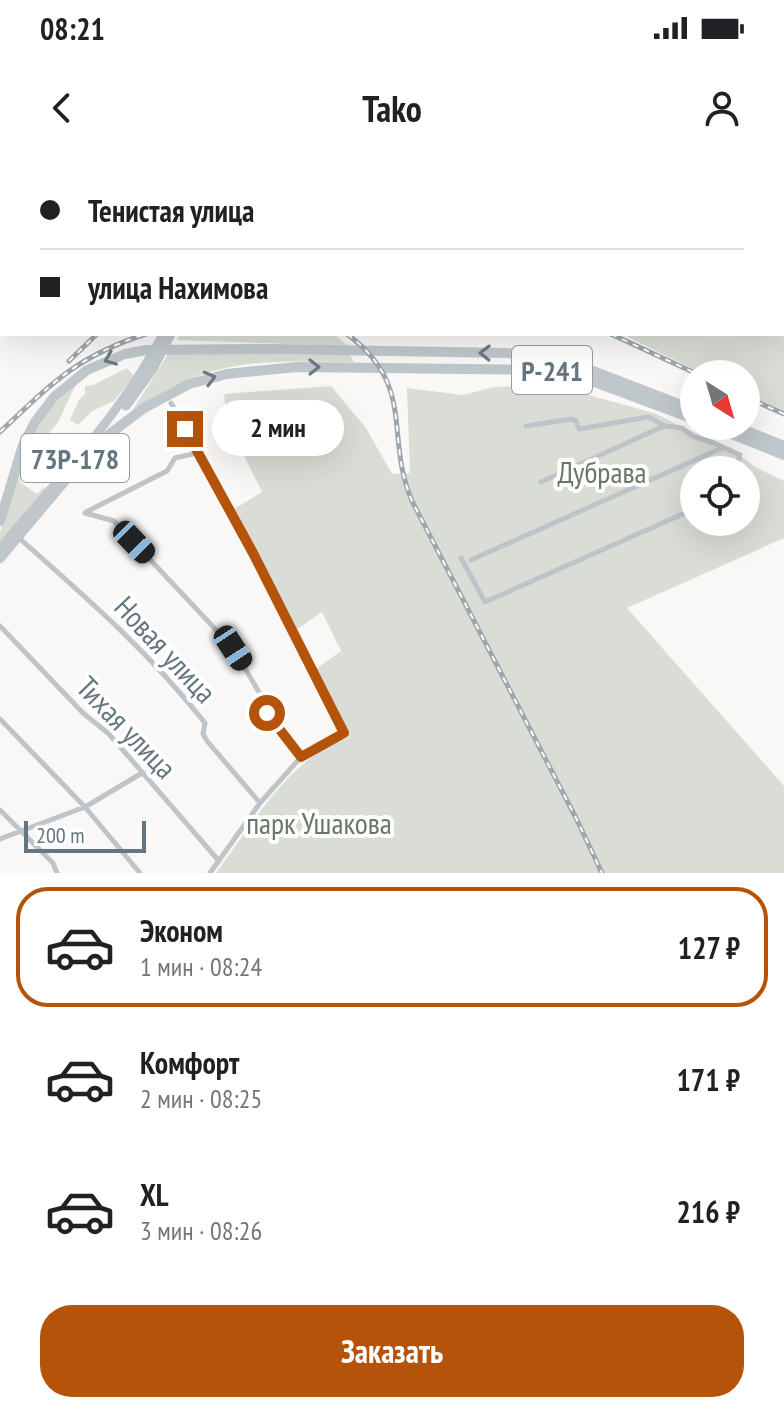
<!DOCTYPE html>
<html lang="ru">
<head>
<meta charset="utf-8">
<style>
  :root { --surface:#fff; --page:#f6f6f6; --text:#202124; --muted:#757577; --line:#e0e0e0; --accent:#b45309 }
  body { margin:0; font-family:"PT Sans Narrow",sans-serif; background:var(--page); color:var(--text); height:100vh; display:flex; flex-direction:column; font-size:30px; white-space:nowrap }
  * { box-sizing:border-box; margin:0 }
  p { font-size:26px; color:var(--muted) }
  .icon { flex:none; width:44px; height:44px; fill:none; stroke:currentColor; stroke-width:2; stroke-linecap:round; stroke-linejoin:round }
  .map { position:relative; height:713px; overflow:hidden }
  .details { display:flex; flex-direction:column; background:var(--surface); flex:1 }
  .details>* { flex:none }
  .banner { position:absolute; left:0px; top:0px; width:784px; height:176px; box-shadow:0 8px 32px #0002; display:grid; align-content:center; height:176px; padding:0 40px; background:var(--surface) }
  .needle { width:52px; rotate:143deg }
  .tools { position:absolute; left:680px; top:200px; display:grid; gap:16px }
  .tools a { display:grid; place-items:center; width:80px; height:80px; border-radius:50%; background:var(--surface); box-shadow:0 8px 32px #0002; font-size:40px }
  .scale { position:absolute; left:24px; bottom:20px; width:122px; box-sizing:border-box; padding-left:8px; border:4px solid #647680; border-top:0; font-size:22px; line-height:28px; white-space:nowrap; color:#647680; -webkit-text-stroke:6px #fff; paint-order:stroke }
  .end { position:absolute; width:36px; height:36px; margin:-18px; border:10px solid #b45309; background:#fff; box-shadow:0 0 0 4px #fff }
  .from { border-radius:50% }
  .bubble { position:absolute; height:56px; border-radius:28px; background:var(--surface); box-shadow:0 8px 32px #0002; font-size:26px; font-weight:600; line-height:56px; text-align:center }
  .car { position:absolute; width:24px; height:48px; margin:-24px -12px; border-radius:10px; box-shadow:0 0 6px 2px #0007; background:linear-gradient(#222 24%,#8ab4d8 0 40%,#222 0 76%,#8ab4d8 0 86%,#222 0) }
  .banner b { display:flex; align-items:center; gap:28px; height:76px; font-size:30px }
  .banner b+b { border-top:2px solid var(--line) }
  .banner i { width:20px; height:20px; background:var(--text) }
  ul { padding:14px 0 0; list-style:none }
  li { display:flex; align-items:center; gap:24px; height:120px; margin:0 16px 12px; padding:0 24px; border:4px solid transparent; border-radius:32px }
  li div { flex:1 }
  li b { display:block; font-size:30px }
  li em { font-style:normal; font-weight:600 }
  li.selected { border-color:var(--accent) }
  li>.icon { width:72px; height:72px; stroke-width:1.5 }
  .primary-button { display:flex; gap:16px; margin-top:auto; padding:16px 40px }
  .primary-button a { flex:1; height:92px; border-radius:32px; background:var(--accent); color:#fff; font-size:32px; font-weight:600; line-height:92px; text-align:center }
  .status { display:flex; justify-content:space-between; align-items:center; height:56px; padding:0 40px; background:var(--surface); direction:ltr }
  .status svg { height:22px; fill:currentColor }
  header { display:flex; justify-content:space-between; align-items:center; height:104px; padding:0 40px; background:var(--surface); font-size:36px; font-weight:600 }
  .map>svg:first-child { display:block }
  .green { fill:#d9ddd5; fill-rule:evenodd }
  .lines { fill:none; stroke-linecap:round; stroke-linejoin:round }
  .minor { stroke:#bfc4c8; stroke-width:5 }
  .tertiary { stroke:#bfc4c8; stroke-width:6 }
  .primary { stroke:#c0c7cb; stroke-width:9 }
  .trunk { stroke:#c0c7cb; stroke-width:10 }
  .rail-casing { stroke:#9fa7ac; stroke-width:5 }
  .rail { stroke:#fff; stroke-width:2; stroke-dasharray:6; stroke-linecap:butt }
  .oneway { stroke:#697a84 }
  .route { stroke:#b45309; stroke-width:10 }
  .labels { text-anchor:middle; dominant-baseline:central; stroke-width:8; stroke-linejoin:round; paint-order:stroke }
  .shield { fill:#fff; stroke:#929fa6; stroke-width:2 }
  .shield-label { font-size:28px; font-weight:bold; fill:#647680 }
  .park-label { font-size:30px; fill:#687963; stroke:#fff }
  .street-label { font-size:30px; fill:#647680; stroke:#fff }
</style>
</head>
<body>
<div class="status"><b>08:21</b><svg viewBox="0 0 49 12"><path d="M0 12V9h3v3zM5 12V6h3v6zM10 12V3h3v9zM15 12V0h3v12zM26 1h20v11H26zM47 4h2v5h-2z"/></svg></div>
<header><svg class="icon" aria-label="back" viewBox="0 0 24 24"><path d="M15 5l-7 7 7 7"/></svg>Tako<svg class="icon" aria-label="person" viewBox="0 0 24 24"><circle cx="12" cy="8" r="4"/><path d="M4 21q1-7 8-7t8 7"/></svg></header>
<div class="map">
<svg width="784" height="713" viewBox="0 0 784 713">
  <rect width="100%" height="100%" fill="#f9f8f6"/>
  <path class="green" d="M313,0H784V254L746,236V214H703L622,174H782V2H312Z
    M180,174H334L348,186L177,180Z
    M169,193L350,195L354,202C307,202 256,198 210,212C182,220 157,235 132,251Z
    M127,208L134,216L114,241L92,251L78,265L70,260L79,240L85,234V226L93,225Z
    M75,226L58,262L43,281L40,279L35,285L37,288L29,295L24,294C35,268 52,243 75,226Z
    M331,226L366,268L392,314L410,313L407,228L463,235L494,227L532,226L547,233L563,228L654,253L740,295L755,307L784,321V378L627,448L784,626V713H216C254,663 287,599 349,577L316,509L341,491L322,452L296,470L234,349L262,332L227,261L224,234ZM694,310H746V362H694Z
    M21,305L23,310L20,315V322L37,334L44,327L45,330L0,382V372Z"/>
  <g class="lines">
    <path class="minor" d="M0,0L2,3
      M66,0L68,2
      M155,2L156,0
      M647,2V0
      M171,243L253,393L344,573L301,597L260,643L210,713
      M526,266L572,259L576,261L579,269L648,257L665,266L682,268L692,276L714,283L740,295L735,310
      M541,322L664,266
      M86,352L167,311L175,298L197,293
      M85,353L114,361L233,488L263,539L267,553L301,597
      M19,378C87,438 148,491 205,563L203,574L207,581L260,643
      M461,398L485,442L694,349
      M471,400L722,288
      M0,466L83,553L109,574L219,701
      M0,559L85,647L140,713
      M0,650L53,703L57,713
      M0,679L85,647L142,613"/>
    <path class="tertiary" d="M282,2L284,0
      M0,151L2,149"/>
    <path class="primary" d="M295,2L297,0
      M303,2L305,0
      M126,246L153,209L171,174
      M0,388C58,320 122,253 163,174"/>
    <path class="trunk" d="M712,266L784,295
      M734,266L784,286
      M0,361L23,285L35,262L54,237L87,210L125,194L146,190L270,189L507,193L551,199L593,211L694,250
      M0,398L95,285L144,248L189,224L227,214L297,207L549,210L573,214L694,259"/>
    <g class="rail-casing">
      <path id="rail" d="M263,2L265,0
        M347,174C417,226 384,276 412,341L577,660L602,713
        M611,174L697,214
        M69,201L97,174
        M746,237L784,254
        M0,272C51,224 77,196 146,174"/>
    </g>
    <use href="#rail" class="rail"/>
  </g>
  <defs><path id="oneway-chevron" d="M-2-3.5L2.5 0L-2 3.5" fill="none" stroke-width="1.6" stroke-linecap="round" stroke-linejoin="round" transform="scale(2)"/></defs>
  <g class="oneway">
    <use href="#oneway-chevron" transform="translate(485 193) rotate(-179)"/>
    <use href="#oneway-chevron" transform="translate(110 199) rotate(158)"/>
    <use href="#oneway-chevron" transform="translate(314 207)"/>
    <use href="#oneway-chevron" transform="translate(210 218) rotate(-15)"/>
  </g>
  <g class="lines">
    <path class="route" d="M185,269L253,393L344,573L301,597L267,553"/>
  </g>
  <g class="labels">
    <g class="shield">
      <rect x="512" y="186" width="80" height="48" rx="6"/>
      <rect x="21" y="274" width="108" height="48" rx="6"/>
    </g>
    <g class="shield-label">
      <text x="552" y="210">Р-241</text>
      <text x="75" y="298">73Р-178</text>
    </g>
    <g class="park-label">
      <text x="602" y="311">Дубрава</text>
      <text x="319" y="662">парк Ушакова</text>
    </g>
    <g class="street-label">
      <text transform="translate(166 489) rotate(47)">Новая улица</text>
      <text transform="translate(127 567) rotate(46)">Тихая улица</text>
    </g>
  </g>
</svg>
<div class="tools">
<a><svg class="needle" viewBox="-14 -14 28 28"><path d="M0-13l5 13h-10z" fill="#e53935"/><path d="M0 13l5-13h-10z" fill="#757577"/></svg></a>
<a><svg class="icon" aria-label="locate" viewBox="0 0 24 24"><circle cx="12" cy="12" r="6"/><path d="M12 2v4M12 18v4M2 12h4M18 12h4"/></svg></a>
</div>
<div class="scale">200 m</div>
<i class="end from" style="left:267px;top:553px"></i>
<i class="end" style="left:185px;top:269px"></i>
<div class="bubble" style="left:212px;top:240px;width:132px">2 мин</div>
<i class="car" style="left:134px;top:382px;rotate:136deg"></i>
<i class="car" style="left:233px;top:488px;rotate:147deg"></i>
<div class="banner">
<b><i class="from"></i>Тенистая улица</b>
<b><i></i>улица Нахимова</b>
</div>
</div>
<section class="details">
<ul>
<li class="selected"><svg class="icon" aria-label="car" viewBox="0 0 24 24"><path d="M5 17H2v-5l4-1 3-4h7l3 4 3 1v5h-3M9 17h6M6 11h13"/><circle cx="7" cy="17" r="2"/><circle cx="17" cy="17" r="2"/></svg><div><b>Эконом</b><p>1 мин · 08:24</p></div><em>127 ₽</em></li>
<li><svg class="icon" aria-label="car" viewBox="0 0 24 24"><path d="M5 17H2v-5l4-1 3-4h7l3 4 3 1v5h-3M9 17h6M6 11h13"/><circle cx="7" cy="17" r="2"/><circle cx="17" cy="17" r="2"/></svg><div><b>Комфорт</b><p>2 мин · 08:25</p></div><em>171 ₽</em></li>
<li><svg class="icon" aria-label="car" viewBox="0 0 24 24"><path d="M5 17H2v-5l4-1 3-4h7l3 4 3 1v5h-3M9 17h6M6 11h13"/><circle cx="7" cy="17" r="2"/><circle cx="17" cy="17" r="2"/></svg><div><b>XL</b><p>3 мин · 08:26</p></div><em>216 ₽</em></li>
</ul>
<div class="primary-button"><a>Заказать</a></div>
</section>
</body>
</html>
